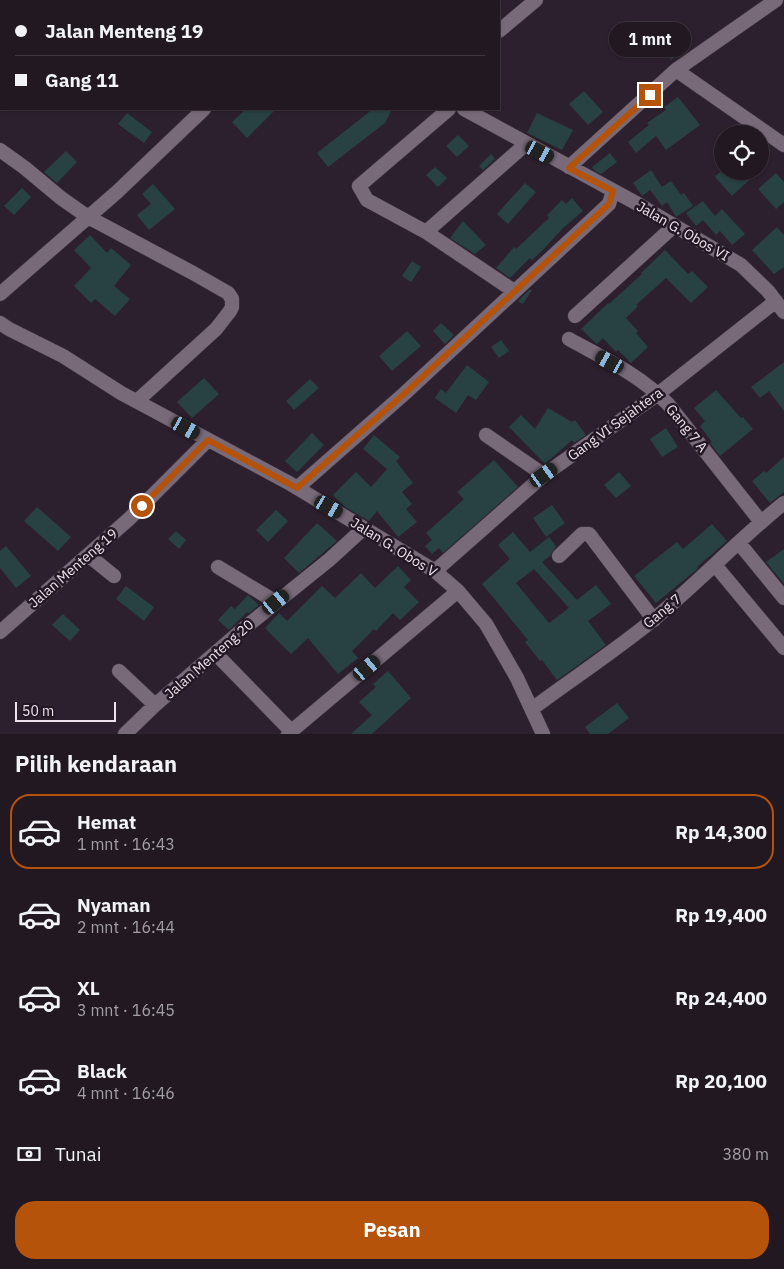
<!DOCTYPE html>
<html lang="id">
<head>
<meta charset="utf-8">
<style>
  :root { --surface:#221822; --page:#2e252f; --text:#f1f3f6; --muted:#a2a0a5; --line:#3f3740; --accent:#b45309 }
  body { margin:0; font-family:"IBM Plex Sans",sans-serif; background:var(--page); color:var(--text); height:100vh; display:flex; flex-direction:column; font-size:19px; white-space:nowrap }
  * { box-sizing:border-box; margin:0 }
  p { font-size:16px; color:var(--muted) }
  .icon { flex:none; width:28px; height:28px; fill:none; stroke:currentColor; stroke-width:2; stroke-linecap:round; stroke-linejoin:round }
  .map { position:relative; height:734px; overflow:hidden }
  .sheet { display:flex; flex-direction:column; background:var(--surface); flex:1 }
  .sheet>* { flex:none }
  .guide { position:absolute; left:0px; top:0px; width:500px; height:110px; box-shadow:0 1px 4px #0004,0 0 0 1px var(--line); display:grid; align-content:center; height:110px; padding:0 15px; background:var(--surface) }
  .buttons { position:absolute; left:714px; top:125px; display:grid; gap:10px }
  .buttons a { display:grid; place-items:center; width:55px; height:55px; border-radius:50%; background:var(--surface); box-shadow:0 1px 4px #0004,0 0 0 1px var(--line); font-size:25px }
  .scale { position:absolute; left:15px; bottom:12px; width:101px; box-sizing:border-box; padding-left:5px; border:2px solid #ece3ec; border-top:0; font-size:14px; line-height:18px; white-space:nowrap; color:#ece3ec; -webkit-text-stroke:4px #231724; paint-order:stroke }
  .end { position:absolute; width:22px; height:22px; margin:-11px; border:6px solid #b45309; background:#fff; box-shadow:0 0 0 2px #fff }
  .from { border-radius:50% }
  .bubble { position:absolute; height:35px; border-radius:18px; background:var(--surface); box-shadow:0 1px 4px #0004,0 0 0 1px var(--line); font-size:16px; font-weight:800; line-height:35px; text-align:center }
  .car { position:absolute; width:15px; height:30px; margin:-15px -8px; border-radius:6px; box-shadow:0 0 4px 1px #0007; background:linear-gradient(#222 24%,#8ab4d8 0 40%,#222 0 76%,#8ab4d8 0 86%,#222 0) }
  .guide b { display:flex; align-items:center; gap:18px; height:48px; font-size:19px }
  .guide b+b { border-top:1px solid var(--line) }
  .guide i { width:12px; height:12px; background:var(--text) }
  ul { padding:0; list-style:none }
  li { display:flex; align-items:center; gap:15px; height:75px; margin:0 10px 8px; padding:0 5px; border:2px solid transparent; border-radius:20px }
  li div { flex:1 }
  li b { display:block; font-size:19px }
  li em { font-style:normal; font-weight:800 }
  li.current { border-color:var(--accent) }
  li>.icon { width:45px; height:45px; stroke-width:1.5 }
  h2 { padding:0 15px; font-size:22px; line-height:60px }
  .pay { display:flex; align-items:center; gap:12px; height:55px; padding:0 15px; font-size:19px }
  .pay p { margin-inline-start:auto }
  .button { display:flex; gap:10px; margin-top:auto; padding:10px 15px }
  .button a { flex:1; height:58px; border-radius:20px; background:var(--accent); color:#fff; font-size:20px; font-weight:800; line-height:58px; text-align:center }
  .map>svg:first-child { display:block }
  .building { fill:#284142; fill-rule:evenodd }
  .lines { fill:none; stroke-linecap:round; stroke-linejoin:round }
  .minor-casing { stroke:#493d49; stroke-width:15 }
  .minor { stroke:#796a7a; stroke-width:14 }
  .route { stroke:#b45309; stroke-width:6 }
  .labels { text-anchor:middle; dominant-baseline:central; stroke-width:5; stroke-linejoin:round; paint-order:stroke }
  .street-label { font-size:14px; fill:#ece3ec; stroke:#231724 }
</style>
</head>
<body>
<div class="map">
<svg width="784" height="734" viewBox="0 0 784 734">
  <rect width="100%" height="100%" fill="#2d202e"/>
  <path class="building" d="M668,30L683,50L671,60L655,40Z
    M584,91L603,112L588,125L569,104Z
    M678,97L700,125L666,150L656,136L636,153L628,142L649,125L647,123L666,110L664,107Z
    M246,109H276L247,138L232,122Z
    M373,109H392L385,123L328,167L317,153Z
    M127,113L152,132L144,143L118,124Z
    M537,113L573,130L562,150L527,133Z
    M458,135L469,146L457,157L446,146Z
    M66,151L77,162L57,183L44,172Z
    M610,153L617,162L601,174L595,171L592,167Z
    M491,154L495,159L483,170L479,166Z
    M435,167L447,178L438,187L426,175Z
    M651,170L662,187L671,181L681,195L684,193L693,206L676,217L667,202L662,206L650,190L642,196L633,183Z
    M721,171H759L732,196L715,177Z
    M776,173L784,182V202L776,209L758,189Z
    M525,183L536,192L508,224L497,214Z
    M153,184L175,209L149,230L137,215L151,204L142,194Z
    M22,188L31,197L14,215L4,206Z
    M572,198L583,211L562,229L543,250L532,260L530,258L510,278L496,268L514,247L516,249L549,218L547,215L562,200L566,204Z
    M703,201L715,216L722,209L745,234L732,245L720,231L716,235L703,220L696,226L686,213Z
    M463,221L486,245L475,254L450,238Z
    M777,227L784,235V267L774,274L752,250Z
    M90,235L107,253L111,248L131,265L114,286L130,299L115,316L95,299L91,303L74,286L91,268L74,250Z
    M665,250L688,274L692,271L708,287L691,303L666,278L636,305L638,306L626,318L638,331L636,333L648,347L631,363L618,350L616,352L603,338L597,344L581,329L608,303L609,304L642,274L641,273Z
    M412,261L421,267L411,282L402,276Z
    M530,289L532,290L523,304L518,301Z
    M441,323L454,335L445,344L433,331Z
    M407,331L421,346L392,371L379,356Z
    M501,340L509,351L499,358L491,347Z
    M784,362V411L769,391L760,398L751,387Z
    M467,365L489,382L476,400L468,395L456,413L435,398L441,389L446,393Z
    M204,378L219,394L192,418L177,402Z
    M310,379L319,388L294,410L286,401Z
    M716,390L741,418L743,417L753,429L720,456L710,443L712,442L700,426L705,421L694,408Z
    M548,408L572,422L575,420L586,435L574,443L572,440L545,464L509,427L521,415L535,429Z
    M666,428L678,447L662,457L650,439Z
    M312,433L324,445L297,472L285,461Z
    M374,435L400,457L396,461L413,483L402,492L412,504L406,509L417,522L398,537L377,511L369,521L345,507L333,495L356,472L371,487L387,469L363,449Z
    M784,457V492L770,503L752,481L764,471L766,473Z
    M494,460L518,487L443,553L439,548L432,554L425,546L432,540L426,533L464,499L457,492Z
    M619,472L631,486L616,498L604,485Z
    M552,505L565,523L546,537L533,518Z
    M37,507L71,537L58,551L24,521Z
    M276,510L288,521L268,542L256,530Z
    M317,523L337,541L299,573L284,558Z
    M712,524L727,541L697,567L698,568L696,570L656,603L634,576L677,542L683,549Z
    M176,531L186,540L179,549L168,539Z
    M513,532L530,552L549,537L556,546L550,556L542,562L577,600L596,585L611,604L588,621L606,645L557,680L542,660L540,661L525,642L528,640L482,584L510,559L498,545ZM534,569L569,608L549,623L516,583Z
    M6,546L31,576L16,588L0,568V551Z
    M784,549V584L766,562Z
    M398,566L411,580L404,587L419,602L400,620L393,613L376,631L374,629L352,651L358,658L338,674L308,638L291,654L265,628L279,613L287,621L322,586L335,598L361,573L375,588Z
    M126,586L154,607L144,621L116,599Z
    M248,595L259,605L249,613L247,612L229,630L218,620L231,606L235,609Z
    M63,614L80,630L70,641L52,625Z
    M388,671L411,698L372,734H351L372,715L359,702L376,687L373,684Z
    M617,703L629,718L608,734H590L585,727Z"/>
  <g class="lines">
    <g class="minor-casing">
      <path id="minor" d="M289,0L291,1
        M68,1L69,0
        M325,1L328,0
        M499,31L536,0
        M0,64L1,63
        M676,70L784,145
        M449,109L359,186L367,200L426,232L514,291
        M464,109L636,203L741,265L768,291L784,312
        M0,150L25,168L61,198L88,217L193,273L228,293L232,299V307L230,311L216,329L137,401
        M569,167L676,70L776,0
        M426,232L526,144
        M0,294L117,192L204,109
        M575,316L674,226
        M0,323L9,329L63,356L121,393L289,483L435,571L458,591L486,624L517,678L543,734
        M569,339C605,359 640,375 668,404L761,522
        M486,435L544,475
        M297,488L404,394L609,204L613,191
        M739,543L784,598
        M88,555L114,576
        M559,556L582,534H589L654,620
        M715,565L784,648
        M218,567L276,602
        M435,571L544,475L658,394L776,301
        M0,632L129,519L208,440
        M216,654L291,731
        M119,671L155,705
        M532,709C572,679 615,651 654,619C699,582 739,539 784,503
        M125,734L155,705L242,630L329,560L364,528
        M288,734L458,591"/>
    </g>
    <use href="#minor" class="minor"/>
  </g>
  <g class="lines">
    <path class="route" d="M142,506L208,440L297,488L404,394L609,204L613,191L569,168L650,95"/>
  </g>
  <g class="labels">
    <g class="street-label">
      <text transform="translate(683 231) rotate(30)">Jalan G. Obos VI</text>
      <text transform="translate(615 424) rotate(-36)">Gang VI Sejahtera</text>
      <text transform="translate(687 428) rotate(51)">Gang 7 A</text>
      <text transform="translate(394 547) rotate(32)">Jalan G. Obos V</text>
      <text transform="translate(73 568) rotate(-41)">Jalan Menteng 19</text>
      <text transform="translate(662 611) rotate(-40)">Gang 7</text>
      <text transform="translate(209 659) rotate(-41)">Jalan Menteng 20</text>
    </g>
  </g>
</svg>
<div class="buttons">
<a><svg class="icon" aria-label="locate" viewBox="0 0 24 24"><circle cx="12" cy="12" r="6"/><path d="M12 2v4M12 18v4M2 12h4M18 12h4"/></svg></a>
</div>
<div class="scale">50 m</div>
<i class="end from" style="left:142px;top:506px"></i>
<i class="end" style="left:650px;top:95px"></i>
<div class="bubble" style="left:609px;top:22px;width:82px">1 mnt</div>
<i class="car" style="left:540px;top:152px;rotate:118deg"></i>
<i class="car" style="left:610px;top:362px;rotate:299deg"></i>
<i class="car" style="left:186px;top:428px;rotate:119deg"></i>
<i class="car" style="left:544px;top:475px;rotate:55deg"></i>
<i class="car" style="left:329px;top:507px;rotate:120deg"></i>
<i class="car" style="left:276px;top:602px;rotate:51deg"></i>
<i class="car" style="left:367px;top:668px;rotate:50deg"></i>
<div class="guide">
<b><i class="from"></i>Jalan Menteng 19</b>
<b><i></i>Gang 11</b>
</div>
</div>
<section class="sheet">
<h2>Pilih kendaraan</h2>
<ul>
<li class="current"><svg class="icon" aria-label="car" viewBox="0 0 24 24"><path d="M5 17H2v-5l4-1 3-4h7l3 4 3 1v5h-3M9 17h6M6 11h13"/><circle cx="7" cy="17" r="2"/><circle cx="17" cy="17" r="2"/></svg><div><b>Hemat</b><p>1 mnt · 16:43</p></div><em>Rp 14,300</em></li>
<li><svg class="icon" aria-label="car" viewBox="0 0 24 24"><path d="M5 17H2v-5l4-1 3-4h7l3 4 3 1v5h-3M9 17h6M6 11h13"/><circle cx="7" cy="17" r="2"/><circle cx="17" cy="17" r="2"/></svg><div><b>Nyaman</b><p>2 mnt · 16:44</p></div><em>Rp 19,400</em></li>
<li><svg class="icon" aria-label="car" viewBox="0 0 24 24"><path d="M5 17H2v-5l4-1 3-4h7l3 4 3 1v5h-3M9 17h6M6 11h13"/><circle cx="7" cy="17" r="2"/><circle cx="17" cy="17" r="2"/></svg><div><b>XL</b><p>3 mnt · 16:45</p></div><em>Rp 24,400</em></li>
<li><svg class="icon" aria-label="car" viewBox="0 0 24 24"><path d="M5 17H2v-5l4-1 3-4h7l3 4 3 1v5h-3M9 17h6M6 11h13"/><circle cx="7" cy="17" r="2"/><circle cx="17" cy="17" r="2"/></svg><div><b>Black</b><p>4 mnt · 16:46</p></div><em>Rp 20,100</em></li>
</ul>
<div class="pay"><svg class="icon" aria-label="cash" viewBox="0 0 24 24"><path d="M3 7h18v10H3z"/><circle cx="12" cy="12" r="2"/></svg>Tunai<p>380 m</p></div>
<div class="button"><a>Pesan</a></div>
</section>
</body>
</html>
